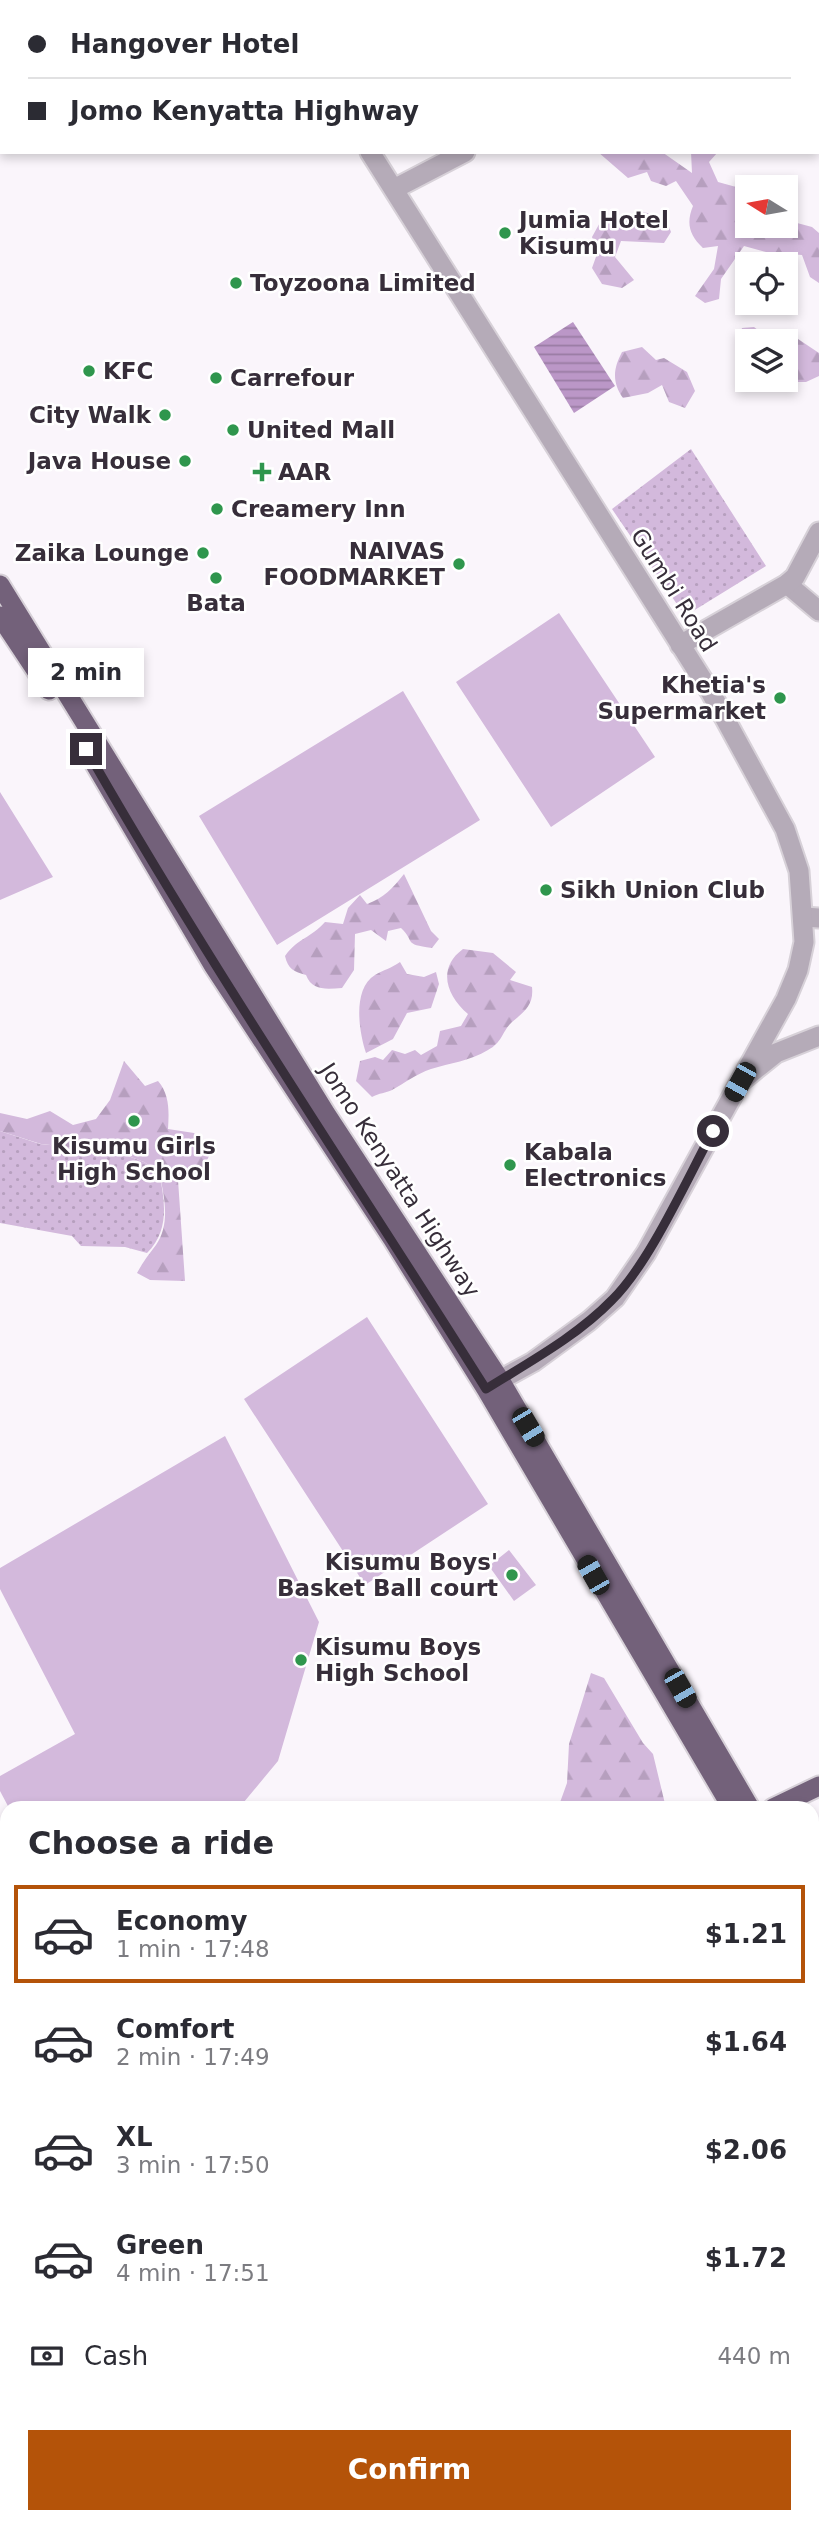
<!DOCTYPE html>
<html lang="en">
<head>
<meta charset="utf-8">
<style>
  :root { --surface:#fff; --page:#f2f2f3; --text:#2b2b33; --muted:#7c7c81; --line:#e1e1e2; --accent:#b45309 }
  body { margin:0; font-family:"DejaVu Sans",sans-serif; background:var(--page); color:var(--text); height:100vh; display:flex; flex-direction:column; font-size:26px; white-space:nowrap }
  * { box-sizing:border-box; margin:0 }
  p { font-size:23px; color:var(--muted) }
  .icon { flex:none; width:38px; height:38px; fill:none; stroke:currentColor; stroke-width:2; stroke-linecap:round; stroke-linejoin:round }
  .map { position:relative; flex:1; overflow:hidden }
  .details { position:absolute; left:0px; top:1801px; width:819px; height:723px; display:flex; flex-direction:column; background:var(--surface); border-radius:21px 21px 0 0; box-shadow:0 4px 10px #0003 }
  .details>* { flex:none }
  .top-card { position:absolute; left:0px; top:0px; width:819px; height:154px; box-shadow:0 4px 10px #0003; display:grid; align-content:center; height:154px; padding:0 28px; background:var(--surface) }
  .needle { width:46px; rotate:281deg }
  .tools { position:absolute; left:735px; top:175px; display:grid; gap:14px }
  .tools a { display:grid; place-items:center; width:63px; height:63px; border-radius:0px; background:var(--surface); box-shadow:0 4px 10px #0003; font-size:35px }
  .end { position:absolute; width:32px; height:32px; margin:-16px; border:9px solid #372e3a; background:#fff; box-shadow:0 0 0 4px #fff }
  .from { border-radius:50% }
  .bubble { position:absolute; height:49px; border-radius:0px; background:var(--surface); box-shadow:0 4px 10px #0003; font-size:23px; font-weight:700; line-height:49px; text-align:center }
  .car { position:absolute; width:21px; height:42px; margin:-21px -10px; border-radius:9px; box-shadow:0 0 5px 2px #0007; background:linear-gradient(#222 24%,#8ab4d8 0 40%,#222 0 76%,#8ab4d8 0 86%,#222 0) }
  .top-card b { display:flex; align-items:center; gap:24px; height:66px; font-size:26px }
  .top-card b+b { border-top:2px solid var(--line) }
  .top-card i { width:18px; height:18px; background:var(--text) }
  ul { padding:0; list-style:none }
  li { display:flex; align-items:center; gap:21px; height:98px; margin:0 14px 10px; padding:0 14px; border:4px solid transparent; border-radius:0px }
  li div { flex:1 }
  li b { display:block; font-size:26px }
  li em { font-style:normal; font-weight:700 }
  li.selected { border-color:var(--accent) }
  li>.icon { width:63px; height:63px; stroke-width:1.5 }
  h2 { padding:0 28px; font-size:32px; line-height:84px }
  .pay { display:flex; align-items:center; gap:18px; height:77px; padding:0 28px; font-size:26px }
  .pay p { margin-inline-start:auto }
  .button { display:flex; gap:14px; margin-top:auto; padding:14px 28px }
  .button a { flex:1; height:80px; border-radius:0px; background:var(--accent); color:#fff; font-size:28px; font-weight:700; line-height:80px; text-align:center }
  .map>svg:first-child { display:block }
  .grass { fill:url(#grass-dots) }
  .forest { fill:url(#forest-firs) }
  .green { fill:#d3b9dc }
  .water { fill:url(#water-rules) }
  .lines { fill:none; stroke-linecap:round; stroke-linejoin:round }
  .minor-casing { stroke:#d7d1d8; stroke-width:23 }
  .tertiary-casing { stroke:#d7d1d8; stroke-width:23 }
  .secondary-casing { stroke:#d7d1d8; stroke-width:23 }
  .trunk-casing { stroke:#d7d1d8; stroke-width:23 }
  .minor { stroke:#b5abb8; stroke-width:19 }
  .tertiary { stroke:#b5abb8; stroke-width:19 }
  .secondary { stroke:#948699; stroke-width:19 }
  .trunk { stroke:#73617a; stroke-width:19 }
  .route { stroke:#372e3a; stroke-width:9 }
  .poi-dot { fill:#2f964d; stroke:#fff; stroke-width:2.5 }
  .labels { text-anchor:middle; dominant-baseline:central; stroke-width:5; stroke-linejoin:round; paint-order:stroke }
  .poi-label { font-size:23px; font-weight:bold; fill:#372e3a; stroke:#fff; text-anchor:start }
  .street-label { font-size:23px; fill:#372e3a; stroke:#fff }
</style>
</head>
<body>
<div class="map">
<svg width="819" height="2522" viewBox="0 0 819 2522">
  <defs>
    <pattern id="grass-dots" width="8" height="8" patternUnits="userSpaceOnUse" patternTransform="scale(1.75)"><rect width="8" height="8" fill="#d3b9dc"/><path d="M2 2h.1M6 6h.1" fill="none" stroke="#b69fbe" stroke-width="1.8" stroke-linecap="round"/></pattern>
    <pattern id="forest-firs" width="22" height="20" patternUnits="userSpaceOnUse" patternTransform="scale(1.75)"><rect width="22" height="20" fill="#d3b9dc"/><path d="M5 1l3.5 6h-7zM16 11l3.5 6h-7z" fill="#b69fbe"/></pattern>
    <pattern id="water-rules" width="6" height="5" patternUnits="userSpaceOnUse" patternTransform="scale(1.75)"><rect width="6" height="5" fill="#bb97c7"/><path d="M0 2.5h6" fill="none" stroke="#997ca3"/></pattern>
  </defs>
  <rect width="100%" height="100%" fill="#faf5fb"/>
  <path class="grass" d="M691,449L766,566L685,616L612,509Z
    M0,1131L40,1144L78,1148L99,1145L144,1162L159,1172C165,1201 170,1230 147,1253L125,1247L81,1246L72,1236L0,1223Z"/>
  <path class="forest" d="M598,152H662L692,173L691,152H718L709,162L718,182L747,190V226H786V220L812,227L819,233V283L810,277L802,255L766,252L744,246L721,279L719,299L705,303L695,296L714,269L718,246L703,248C689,235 686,223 693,206L676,181L666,186L651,181L647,172L628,178Z
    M644,212L666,219L671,232L664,243L621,241L615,257L634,280L622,288L602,284L592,268L597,254L592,237L603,217H627Z
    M754,327C768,338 778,343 795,337L819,353V376L806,382H793L786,360V341H747V349L739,340L742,328Z
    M642,347L656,360L664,358L687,372L695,391L685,408L669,402L662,385L648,393L623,398C612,382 613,369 622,352Z
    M404,874L431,931L439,939L432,948C402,944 416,942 401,928L388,931L386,941L371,930L355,934L354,970L342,988C326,989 312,991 306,975C294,972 288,969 285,956C298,938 311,938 325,922L343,924L348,908L360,895L367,904C384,898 393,888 404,874Z
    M463,949L493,953L516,972L510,980L532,987C534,1005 524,1012 512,1022C502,1031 503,1042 488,1050C470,1061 450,1063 431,1069C416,1074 405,1083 392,1090C386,1093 379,1093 372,1097L356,1081L360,1061L375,1057L383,1060L392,1050L405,1054L415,1050L421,1055L437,1046L440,1031L461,1026L468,1014C446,995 437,968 463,949Z
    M400,962L407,974L424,977L436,972L439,984L431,1008L407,1013L393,1039L366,1053C359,1032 352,989 375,975C383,970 392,968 400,962Z
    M124,1061L145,1086L158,1081C170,1095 169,1112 168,1129L194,1133L209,1156L202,1171L178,1180L185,1281L150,1280L137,1273C143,1262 149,1254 156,1245C171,1224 164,1194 159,1172L144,1162L100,1145L78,1148L41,1144L0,1131V1113L27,1119L50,1111L73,1125L96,1119L110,1100Z
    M591,1673L604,1678L643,1743L653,1754L666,1808H558L567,1783L569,1744Z"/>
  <path class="green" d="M559,613L655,757L551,827L456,682Z
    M403,691L480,820L277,945L199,816Z
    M0,792L53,877L0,900Z
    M367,1317L488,1504L365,1585L244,1399Z
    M225,1436L319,1622L278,1761L239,1808H9L0,1791V1776L75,1734L0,1589V1568Z
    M509,1550L536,1585L514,1601L489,1566Z"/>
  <path class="water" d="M573,322L615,386L574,413L534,347Z"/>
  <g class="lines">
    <g class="minor-casing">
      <path id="minor" d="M656,0L659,2
        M768,2L770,0
        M817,93L819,94
        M787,584L819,611
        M804,917L819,918
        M0,2304L7,2317
        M115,2516L118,2522
        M355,2516L358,2522"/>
    </g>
    <g class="tertiary-casing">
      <path id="tertiary" d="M273,0L274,2
        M619,2L620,0
        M370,152L711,693L785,829L799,871L804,942L798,970L786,999L740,1082
        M394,189L465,152
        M680,645L787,584L795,577L819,532
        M500,1380L533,1362L589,1321L615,1298L646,1253L740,1082L776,1053L819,1036"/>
    </g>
    <g class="secondary-casing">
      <path id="secondary" d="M812,1906L819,1919
        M812,1939L819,1951
        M812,2508L819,2489"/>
    </g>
    <g class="trunk-casing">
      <path id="trunk" d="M0,585L326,1114L500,1380L750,1808
        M0,616L49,690
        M89,754L213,965L392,1238L486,1389L732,1808
        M773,1808L819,1786
        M0,2289L7,2284"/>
    </g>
    <use href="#minor" class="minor"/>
    <use href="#tertiary" class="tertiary"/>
    <use href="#secondary" class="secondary"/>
    <use href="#trunk" class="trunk"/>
  </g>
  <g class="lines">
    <path class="route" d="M86,749C211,968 352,1176 486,1389C529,1362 576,1337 612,1300C649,1264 687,1179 713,1131"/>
  </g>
  <g class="poi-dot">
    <circle cx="505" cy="233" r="7"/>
    <circle cx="236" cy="283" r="7"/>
    <circle cx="89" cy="371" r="7"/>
    <circle cx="216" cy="378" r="7"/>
    <circle cx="165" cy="415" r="7"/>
    <circle cx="233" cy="430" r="7"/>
    <circle cx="185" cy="461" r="7"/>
    <path d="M258.5 461.5h7v7h7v7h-7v7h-7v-7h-7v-7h7z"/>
    <circle cx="217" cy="509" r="7"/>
    <circle cx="203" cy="553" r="7"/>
    <circle cx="459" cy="564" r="7"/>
    <circle cx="216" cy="578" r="7"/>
    <circle cx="780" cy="698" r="7"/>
    <circle cx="546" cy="890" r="7"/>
    <circle cx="134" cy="1121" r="7"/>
    <circle cx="510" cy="1165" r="7"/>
    <circle cx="512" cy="1575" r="7"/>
    <circle cx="301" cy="1660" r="7"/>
  </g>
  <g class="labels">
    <g class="poi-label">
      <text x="519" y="220">Jumia Hotel<tspan x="519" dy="26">Kisumu</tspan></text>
      <text x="250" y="283">Toyzoona Limited</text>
      <text x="103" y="371">KFC</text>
      <text x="230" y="378">Carrefour</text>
      <text x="151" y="415" text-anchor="end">City Walk</text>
      <text x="247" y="430">United Mall</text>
      <text x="171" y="461" text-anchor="end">Java House</text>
      <text x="278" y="472">AAR</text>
      <text x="231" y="509">Creamery Inn</text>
      <text x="445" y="551" text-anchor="end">NAIVAS<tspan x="445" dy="26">FOODMARKET</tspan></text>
      <text x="189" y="553" text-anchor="end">Zaika Lounge</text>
      <text x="216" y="603" text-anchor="middle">Bata</text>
      <text x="766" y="685" text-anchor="end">Khetia's<tspan x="766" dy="26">Supermarket</tspan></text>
      <text x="560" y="890">Sikh Union Club</text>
      <text x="134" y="1146" text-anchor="middle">Kisumu Girls<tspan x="134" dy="26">High School</tspan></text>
      <text x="524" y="1152">Kabala<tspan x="524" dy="26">Electronics</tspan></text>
      <text x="498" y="1562" text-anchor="end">Kisumu Boys'<tspan x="498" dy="26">Basket Ball court</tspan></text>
      <text x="315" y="1647">Kisumu Boys<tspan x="315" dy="26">High School</tspan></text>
    </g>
    <g class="street-label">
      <text transform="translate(674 590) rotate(58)">Gumbi Road</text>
      <text transform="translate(400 1180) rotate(57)">Jomo Kenyatta Highway</text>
    </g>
  </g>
</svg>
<div class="tools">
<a><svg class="needle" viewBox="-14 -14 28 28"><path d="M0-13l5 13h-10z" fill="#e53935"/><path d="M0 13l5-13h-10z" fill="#7c7c81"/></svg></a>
<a><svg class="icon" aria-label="locate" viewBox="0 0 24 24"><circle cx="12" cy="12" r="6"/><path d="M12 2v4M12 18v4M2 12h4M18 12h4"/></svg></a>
<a><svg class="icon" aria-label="layers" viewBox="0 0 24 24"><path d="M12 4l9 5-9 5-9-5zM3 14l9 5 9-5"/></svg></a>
</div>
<i class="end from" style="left:713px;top:1131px"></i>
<i class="end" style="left:86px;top:749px"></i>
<div class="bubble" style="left:28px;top:648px;width:116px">2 min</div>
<i class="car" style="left:740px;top:1082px;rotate:209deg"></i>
<i class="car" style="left:528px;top:1427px;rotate:149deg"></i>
<i class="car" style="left:593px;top:1575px;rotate:330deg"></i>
<i class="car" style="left:680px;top:1688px;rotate:150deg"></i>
<div class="top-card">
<b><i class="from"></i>Hangover Hotel</b>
<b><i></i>Jomo Kenyatta Highway</b>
</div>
<section class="details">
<h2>Choose a ride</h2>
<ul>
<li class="selected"><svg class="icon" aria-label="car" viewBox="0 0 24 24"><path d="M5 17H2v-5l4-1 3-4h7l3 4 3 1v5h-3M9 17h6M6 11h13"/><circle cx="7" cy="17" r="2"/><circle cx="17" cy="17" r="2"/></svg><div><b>Economy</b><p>1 min · 17:48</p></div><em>$1.21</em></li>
<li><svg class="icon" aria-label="car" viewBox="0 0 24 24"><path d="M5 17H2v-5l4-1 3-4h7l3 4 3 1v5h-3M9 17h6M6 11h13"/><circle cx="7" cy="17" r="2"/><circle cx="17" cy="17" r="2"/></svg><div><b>Comfort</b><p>2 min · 17:49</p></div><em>$1.64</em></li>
<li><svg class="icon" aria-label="car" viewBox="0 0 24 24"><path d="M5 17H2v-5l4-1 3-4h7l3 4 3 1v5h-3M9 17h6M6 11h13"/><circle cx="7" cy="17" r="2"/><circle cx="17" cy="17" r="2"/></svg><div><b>XL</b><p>3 min · 17:50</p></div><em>$2.06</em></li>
<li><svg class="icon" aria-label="car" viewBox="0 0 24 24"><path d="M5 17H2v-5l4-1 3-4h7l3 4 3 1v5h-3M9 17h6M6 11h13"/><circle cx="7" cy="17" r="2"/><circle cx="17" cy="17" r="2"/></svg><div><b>Green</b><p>4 min · 17:51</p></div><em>$1.72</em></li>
</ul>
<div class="pay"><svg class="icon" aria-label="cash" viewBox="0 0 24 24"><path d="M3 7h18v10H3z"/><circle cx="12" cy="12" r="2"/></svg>Cash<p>440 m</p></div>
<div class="button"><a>Confirm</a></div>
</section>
</div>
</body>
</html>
